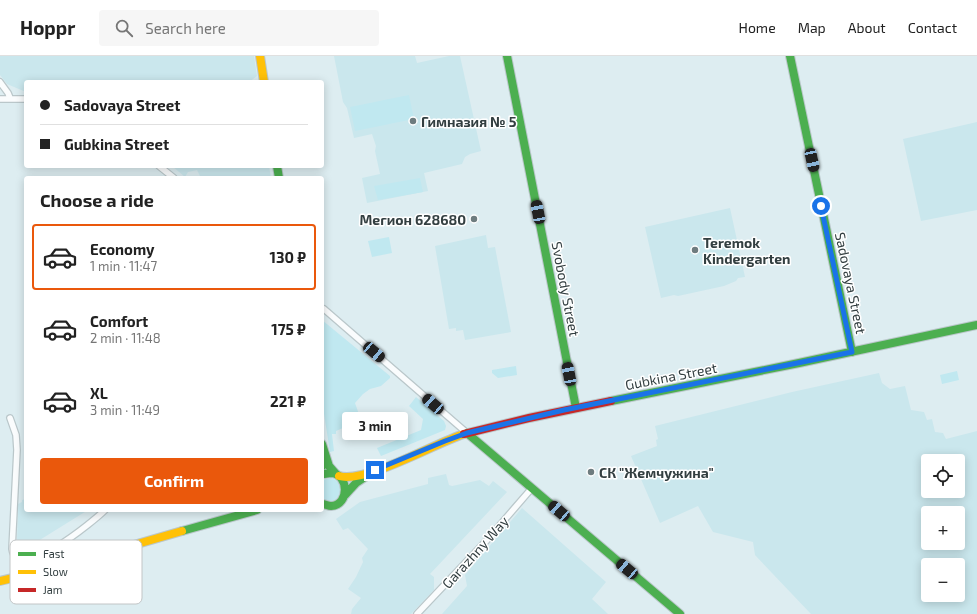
<!DOCTYPE html>
<html lang="en">
<head>
<meta charset="utf-8">
<style>
  :root { --surface:#fff; --page:#f6f6f6; --text:#222; --muted:#767676; --line:#e0e0e0; --accent:#ea580c }
  body { margin:0; font-family:"Exo 2",sans-serif; background:var(--page); color:var(--text); height:100vh; display:flex; flex-direction:column; font-size:15px; white-space:nowrap }
  * { box-sizing:border-box; margin:0 }
  p { font-size:13px; color:var(--muted) }
  .icon { flex:none; width:22px; height:22px; fill:none; stroke:currentColor; stroke-width:2; stroke-linecap:round; stroke-linejoin:round }
  .map { position:relative; flex:1; overflow:hidden }
  .sheet { position:absolute; left:24px; top:120px; width:300px; height:336px; display:flex; flex-direction:column; background:var(--surface); border-radius:4px; box-shadow:0 2px 10px #0003 }
  .sheet>* { flex:none }
  .banner { position:absolute; left:24px; top:24px; width:300px; height:88px; border-radius:4px; box-shadow:0 2px 10px #0003; display:grid; align-content:center; height:88px; padding:0 16px; background:var(--surface) }
  .fabs { position:absolute; left:921px; top:398px; display:grid; gap:8px }
  .fabs a { display:grid; place-items:center; width:44px; height:44px; border-radius:4px; background:var(--surface); box-shadow:0 2px 10px #0003; font-size:20px }
  .end { position:absolute; width:18px; height:18px; margin:-9px; border:5px solid #1a73e8; background:#fff; box-shadow:0 0 0 2px #fff }
  .from { border-radius:50% }
  .bubble { position:absolute; height:28px; border-radius:4px; background:var(--surface); box-shadow:0 2px 10px #0003; font-size:13px; font-weight:700; line-height:28px; text-align:center }
  .car { position:absolute; width:12px; height:24px; margin:-12px -6px; border-radius:5px; box-shadow:0 0 3px 1px #0007; background:linear-gradient(#222 24%,#8ab4d8 0 40%,#222 0 76%,#8ab4d8 0 86%,#222 0) }
  .banner b { display:flex; align-items:center; gap:14px; height:38px; font-size:15px }
  .banner b+b { border-top:1px solid var(--line) }
  .banner i { width:10px; height:10px; background:var(--text) }
  ul { padding:0; list-style:none }
  li { display:flex; align-items:center; gap:12px; height:66px; margin:0 8px 6px; padding:0 8px; border:2px solid transparent; border-radius:4px }
  li div { flex:1 }
  li b { display:block; font-size:15px }
  li em { font-style:normal; font-weight:700 }
  li.on { border-color:var(--accent) }
  li>.icon { width:36px; height:36px; stroke-width:1.5 }
  h2 { padding:0 16px; font-size:18px; line-height:48px }
  .primary-button { display:flex; gap:8px; margin-top:auto; padding:8px 16px }
  .primary-button a { flex:1; height:46px; border-radius:4px; background:var(--accent); color:#fff; font-size:16px; font-weight:700; line-height:46px; text-align:center }
  header { display:flex; align-items:center; gap:24px; box-sizing:border-box; height:56px; padding:0 20px; background:var(--surface); border-bottom:1px solid var(--line) }
  header strong { font-size:19px }
  nav { display:flex; gap:22px; margin-inline-start:auto; font-size:14px }
  .search { width:280px; height:36px; background:var(--page); display:flex; align-items:center; gap:10px; box-sizing:border-box; padding:0 14px; border-radius:4px; color:var(--muted); font-size:15px }
  .map>svg:first-child { display:block }
  .built { fill:#cae7ed; fill-rule:evenodd }
  .green { fill:#c0e8f0 }
  .lines { fill:none; stroke-linecap:round; stroke-linejoin:round }
  .street-casing { stroke:#bac7ca; stroke-width:8 }
  .fast-casing { stroke:#bac7ca; stroke-width:10 }
  .slow-casing { stroke:#bac7ca; stroke-width:10 }
  .jam-casing { stroke:#bac7ca; stroke-width:10 }
  .street { stroke:#fafcfd; stroke-width:5.5 }
  .fast { stroke:#4caf50; stroke-width:8 }
  .slow { stroke:#ffc107; stroke-width:8 }
  .jam { stroke:#c62828; stroke-width:8 }
  .route { stroke:#1a73e8; stroke-width:5 }
  .poi-dot { fill:#6e7c7f; stroke:#fff; stroke-width:1.5 }
  .labels { text-anchor:middle; dominant-baseline:central; stroke-width:3; stroke-linejoin:round; paint-order:stroke }
  .poi-label { font-size:14px; font-weight:bold; fill:#333f41; stroke:#fff; text-anchor:start }
  .street-label { font-size:14px; fill:#333f41; stroke:#fff }
  .key { fill:#fff; stroke:#c2c5c6; stroke-width:1 }
  .key-label { font-size:11px; fill:#333f41 }
</style>
</head>
<body>
<header>
<strong>Hoppr</strong>
<div class="search"><svg class="icon" aria-label="search" viewBox="0 0 24 24"><circle cx="10" cy="10" r="6"/><path d="M15 15l6 6"/></svg>Search here</div>
<nav><a>Home</a><a>Map</a><a>About</a><a>Contact</a></nav>
</header>
<div class="map">
<svg width="977" height="558" viewBox="0 0 977 558">
  <rect width="100%" height="100%" fill="#ddedf1"/>
  <path class="built" d="M0,0H254L257,20L249,26H26V36L7,28L0,19Z
    M334,0H415L417,7L449,0H460L481,95L470,98L465,101L462,108L424,117L428,135L367,147L362,122L380,118L375,95L376,90L372,78L354,82L347,52L343,46Z
    M977,66V154L921,165L903,83Z
    M172,110H269L271,122H201L197,114L188,116L185,121Z
    M730,152L745,221L738,222L736,225L724,230L678,240L674,239L661,242L645,171Z
    M486,179L488,192L495,191L511,276L465,284L463,274L456,275V272L449,273L435,190Z
    M879,317L882,327L890,333L905,330L911,354L924,356L927,364L932,363L935,376L943,377L946,383L977,375V558H811L755,499L753,486L713,476L698,450L660,467L631,400L657,390L656,384L658,383L655,370L792,336ZM928,405H958V435H928ZM928,457H958V487H928ZM928,509H958V539H928Z
    M446,418L449,429L452,430L480,424L489,430L493,425L507,436L430,518L434,521V534L411,558H351L352,553L361,542L348,533L356,521L363,506L362,502L368,493L348,472L343,474L336,463L360,446L428,428V422Z
    M26,443V454H88L22,495L17,487L18,448L22,446V444Z
    M522,452L606,526L592,543L608,558H442L467,530L465,519Z"/>
  <path class="green" d="M409,39L414,63L355,75L350,51Z
    M420,122L423,136L378,144L374,130Z
    M389,181L392,197L372,201L368,185Z
    M322,264L390,320V322L381,330L370,333L363,338L355,347L361,364L336,375V378H332L334,395L330,396L322,345Z
    M516,310L517,319L498,322L492,317V314Z
    M957,315L959,324L942,328L940,319Z
    M416,341L444,365L446,370L445,374L381,400L377,392L421,374L423,363L409,350Z
    M331,422C350,428 338,453 322,443V424Z"/>
  <g class="lines">
    <g class="street-casing">
      <path id="street" d="M0,26L8,37L10,42
        M0,43H26
        M159,110L174,122
        M324,253L467,377
        M10,362L16,379L17,394L12,493C17,529 95,464 105,454
        M417,558L487,484L532,432"/>
    </g>
    <g class="fast-casing">
      <path id="fast" d="M507,0L576,352
        M790,0L852,296
        M277,110L279,122
        M611,345L799,307L977,269
        M467,377L680,558
        M322,388L329,410L336,418
        M322,397V410
        M322,418C325,418 329,417 331,417C349,418 350,449 331,450C328,450 325,448 322,448
        M345,439L356,427L368,419
        M182,475L257,454"/>
    </g>
    <g class="slow-casing">
      <path id="slow" d="M260,0L264,26
        M339,420C365,428 435,387 464,378
        M0,525L58,511L182,475"/>
    </g>
    <g class="jam-casing">
      <path id="jam" d="M464,378L529,362L611,345"/>
    </g>
    <use href="#street" class="street"/>
    <use href="#fast" class="fast"/>
    <use href="#slow" class="slow"/>
    <use href="#jam" class="jam"/>
  </g>
  <g class="lines">
    <path class="route" d="M375,414L445,385L467,377L564,354L852,296L821,150"/>
  </g>
  <g class="poi-dot">
    <circle cx="413" cy="65" r="4"/>
    <circle cx="474" cy="163" r="4"/>
    <circle cx="695" cy="194" r="4"/>
    <circle cx="591" cy="416" r="4"/>
  </g>
  <g class="labels">
    <g class="poi-label">
      <text x="421" y="65">Гимназия № 5</text>
      <text x="466" y="163" text-anchor="end">Мегион 628680</text>
      <text x="703" y="186">Teremok<tspan x="703" dy="16">Kindergarten</tspan></text>
      <text x="599" y="416">СК "Жемчужина"</text>
    </g>
    <g class="street-label">
      <text transform="translate(851 227) rotate(78)">Sadovaya Street</text>
      <text transform="translate(566 233) rotate(79)">Svobody Street</text>
      <text transform="translate(671 320) rotate(-11)">Gubkina Street</text>
      <text transform="translate(475 496) rotate(-48)">Garazhny Way</text>
    </g>
  </g>
  <rect x="10" y="484" width="132" height="64" rx="6" class="key"/>
  <rect x="18" y="496" width="18" height="4" fill="#4caf50"/>
  <rect x="18" y="514" width="18" height="4" fill="#ffc107"/>
  <rect x="18" y="532" width="18" height="4" fill="#c62828"/>
  <g class="key-label">
    <text x="43" y="502">Fast</text>
    <text x="43" y="520">Slow</text>
    <text x="43" y="538">Jam</text>
  </g>
</svg>
<div class="fabs">
<a><svg class="icon" aria-label="locate" viewBox="0 0 24 24"><circle cx="12" cy="12" r="6"/><path d="M12 2v4M12 18v4M2 12h4M18 12h4"/></svg></a>
<a>+</a>
<a>−</a>
</div>
<i class="end from" style="left:821px;top:150px"></i>
<i class="end" style="left:375px;top:414px"></i>
<div class="bubble" style="left:342px;top:356px;width:66px">3 min</div>
<i class="car" style="left:812px;top:104px;rotate:168deg"></i>
<i class="car" style="left:538px;top:156px;rotate:349deg"></i>
<i class="car" style="left:374px;top:296px;rotate:130deg"></i>
<i class="car" style="left:569px;top:318px;rotate:349deg"></i>
<i class="car" style="left:433px;top:348px;rotate:311deg"></i>
<i class="car" style="left:559px;top:455px;rotate:311deg"></i>
<i class="car" style="left:627px;top:513px;rotate:310deg"></i>
<div class="banner">
<b><i class="from"></i>Sadovaya Street</b>
<b><i></i>Gubkina Street</b>
</div>
<section class="sheet">
<h2>Choose a ride</h2>
<ul>
<li class="on"><svg class="icon" aria-label="car" viewBox="0 0 24 24"><path d="M5 17H2v-5l4-1 3-4h7l3 4 3 1v5h-3M9 17h6M6 11h13"/><circle cx="7" cy="17" r="2"/><circle cx="17" cy="17" r="2"/></svg><div><b>Economy</b><p>1 min · 11:47</p></div><em>130 ₽</em></li>
<li><svg class="icon" aria-label="car" viewBox="0 0 24 24"><path d="M5 17H2v-5l4-1 3-4h7l3 4 3 1v5h-3M9 17h6M6 11h13"/><circle cx="7" cy="17" r="2"/><circle cx="17" cy="17" r="2"/></svg><div><b>Comfort</b><p>2 min · 11:48</p></div><em>175 ₽</em></li>
<li><svg class="icon" aria-label="car" viewBox="0 0 24 24"><path d="M5 17H2v-5l4-1 3-4h7l3 4 3 1v5h-3M9 17h6M6 11h13"/><circle cx="7" cy="17" r="2"/><circle cx="17" cy="17" r="2"/></svg><div><b>XL</b><p>3 min · 11:49</p></div><em>221 ₽</em></li>
</ul>
<div class="primary-button"><a>Confirm</a></div>
</section>
</div>
</body>
</html>
